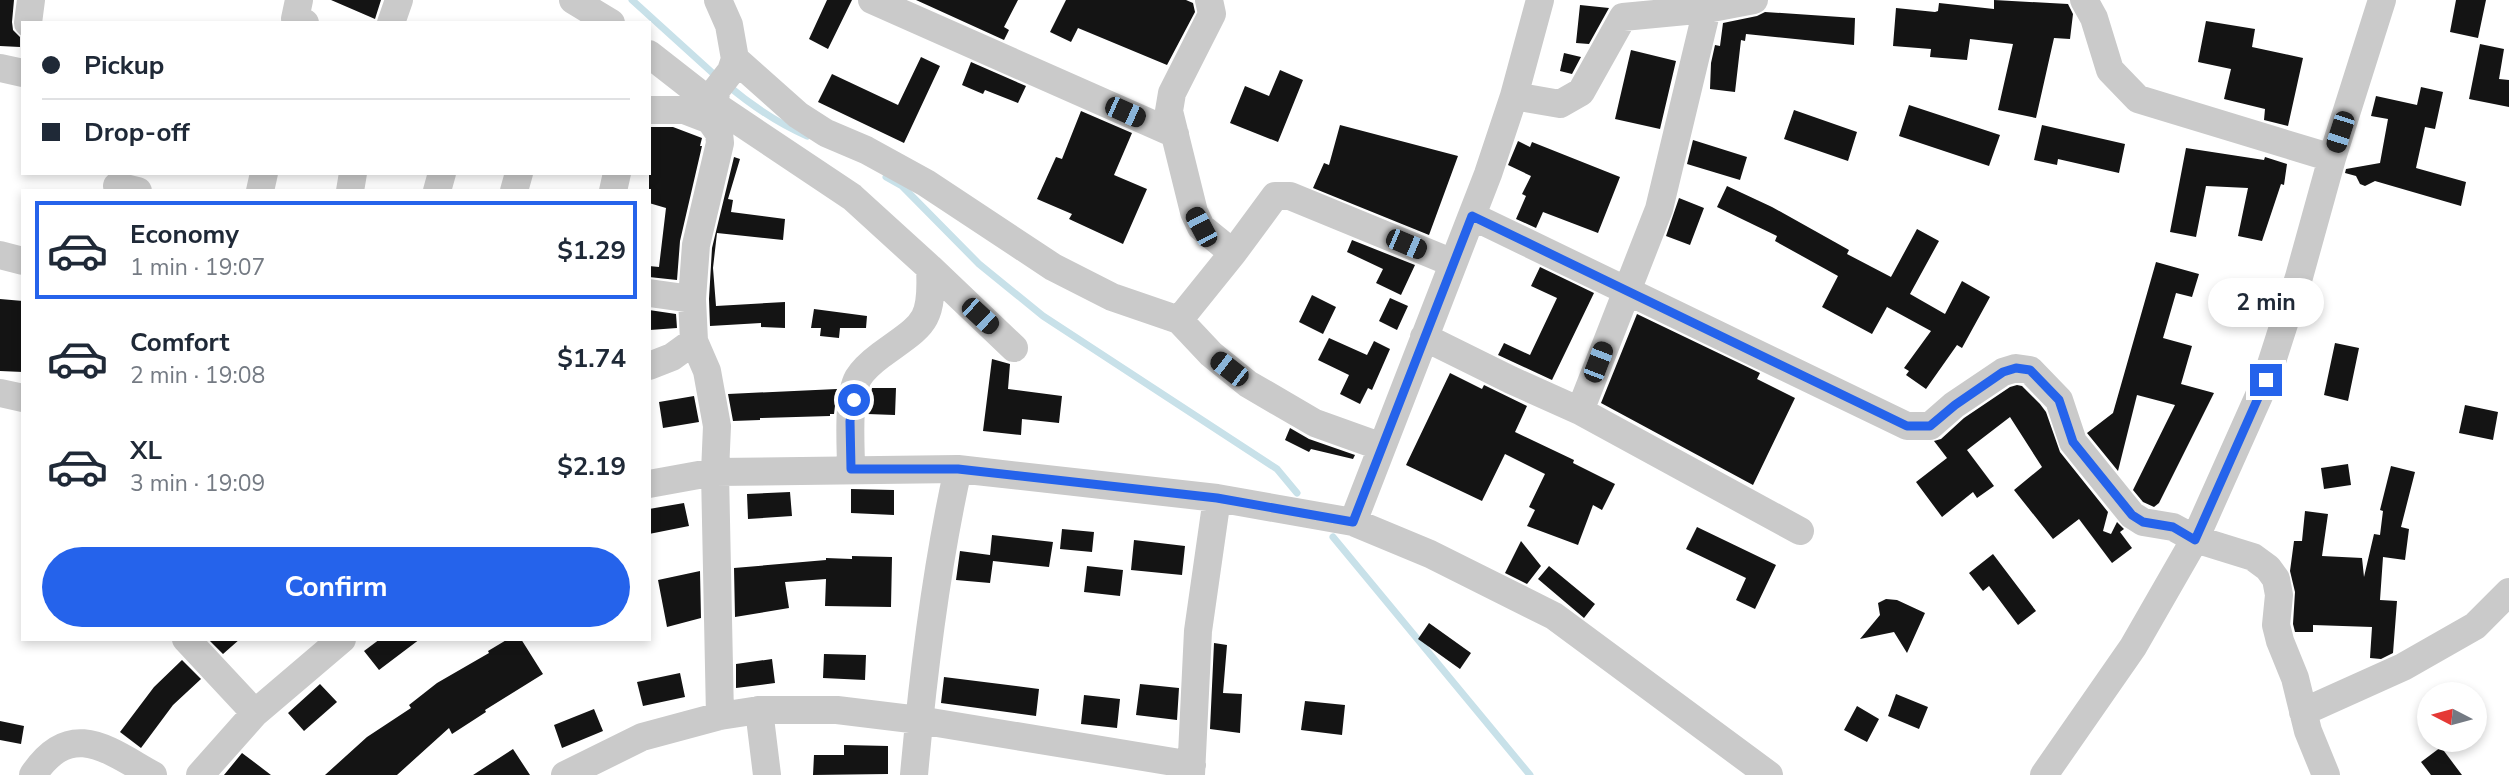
<!DOCTYPE html>
<html lang="en">
<head>
<meta charset="utf-8">
<style>
  :root { --surface:#fff; --page:#f2f2f3; --text:#1f2937; --muted:#747a83; --line:#e0e1e3; --accent:#2563eb }
  body { margin:0; font-family:"Nunito Sans",sans-serif; background:var(--page); color:var(--text); height:100vh; display:flex; flex-direction:column; font-size:26px; white-space:nowrap }
  * { box-sizing:border-box; margin:0 }
  p { font-size:23px; color:var(--muted) }
  .icon { flex:none; width:38px; height:38px; fill:none; stroke:currentColor; stroke-width:2; stroke-linecap:round; stroke-linejoin:round }
  .map { position:relative; flex:1; overflow:hidden }
  .sheet { position:absolute; left:21px; top:189px; width:630px; height:452px; display:flex; flex-direction:column; background:var(--surface); border-radius:0px; box-shadow:0 4px 10px #0003 }
  .sheet>* { flex:none }
  .guide { position:absolute; left:21px; top:21px; width:630px; height:154px; border-radius:0px; box-shadow:0 4px 10px #0003; display:grid; align-content:center; height:154px; padding:0 21px; background:var(--surface) }
  .needle { width:46px; rotate:276deg }
  .controls { position:absolute; left:2417px; top:682px; display:grid; gap:14px }
  .controls a { display:grid; place-items:center; width:70px; height:70px; border-radius:50%; background:var(--surface); box-shadow:0 4px 10px #0003; font-size:35px }
  .end { position:absolute; width:32px; height:32px; margin:-16px; border:9px solid #2563eb; background:#fff; box-shadow:0 0 0 4px #fff }
  .from { border-radius:50% }
  .bubble { position:absolute; height:49px; border-radius:24px; background:var(--surface); box-shadow:0 4px 10px #0003; font-size:23px; font-weight:700; line-height:49px; text-align:center }
  .car { position:absolute; width:21px; height:42px; margin:-21px -10px; border-radius:9px; box-shadow:0 0 5px 2px #0007; background:linear-gradient(#222 24%,#8ab4d8 0 40%,#222 0 76%,#8ab4d8 0 86%,#222 0) }
  .guide b { display:flex; align-items:center; gap:24px; height:66px; font-size:26px }
  .guide b+b { border-top:2px solid var(--line) }
  .guide i { width:18px; height:18px; background:var(--text) }
  ul { padding:12px 0 0; list-style:none }
  li { display:flex; align-items:center; gap:21px; height:98px; margin:0 14px 10px; padding:0 7px; border:4px solid transparent; border-radius:0px }
  li div { flex:1 }
  li b { display:block; font-size:26px }
  li em { font-style:normal; font-weight:700 }
  li.on { border-color:var(--accent) }
  li>.icon { width:63px; height:63px; stroke-width:1.5 }
  .action { display:flex; gap:14px; margin-top:auto; padding:14px 21px }
  .action a { flex:1; height:80px; border-radius:42px; background:var(--accent); color:#fff; font-size:28px; font-weight:700; line-height:80px; text-align:center }
  .map>svg:first-child { display:block }
  .lines { fill:none; stroke-linecap:round; stroke-linejoin:round }
  .stream { stroke:#c8e1e9; stroke-width:7 }
  .building { fill:#141414 }
  .minor { stroke:#cacaca; stroke-width:28 }
  .route { stroke:#2563eb; stroke-width:9 }
</style>
</head>
<body>
<div class="map">
<svg width="2509" height="775" viewBox="0 0 2509 775">
  <rect width="100%" height="100%" fill="#fff"/>
  <g class="lines">
    <path class="stream" d="M632,0L717,77
      M726,84C751,105 777,123 807,136
      M886,177L902,186L979,264L1043,316L1277,469L1297,493
      M1333,537L1530,775"/>
  </g>
  <path class="building" d="M0,0H14L12,22L13,30L20,37V47L0,46Z
    M331,0H381L375,19Z
    M827,0H852L828,49L809,39Z
    M916,0H1018L1004,27L1009,30L1004,40Z
    M1066,0H1186L1193,3L1195,12L1167,65L1078,28L1071,42L1050,32Z
    M1994,0L2068,4L2073,14L2070,39L2054,38L2036,118L1998,110L2013,44L1970,39L1967,60L1930,57L1931,49L1893,46L1896,8L1935,12L1938,11L1939,3L1994,9Z
    M2456,0H2486L2478,38L2450,32Z
    M1580,5L1609,8L1589,44L1576,43Z
    M1765,12L1855,18L1854,45L1746,34L1745,41L1741,40L1735,92L1710,89L1711,63L1715,45L1720,46L1723,23L1757,16Z
    M2206,21L2255,29L2252,47L2303,58L2288,126L2264,120L2265,109L2224,99L2231,69L2198,62Z
    M2480,44L2504,49L2499,79L2509,80V107L2469,99Z
    M1631,50L1676,61L1660,129L1615,119Z
    M1564,53L1581,57L1572,74L1560,71Z
    M921,57L940,66L904,143L818,102L832,74L898,105Z
    M971,62L1026,86L1018,103L985,90L983,94L962,85Z
    M1280,70L1303,80L1278,142L1230,123L1245,86L1269,96Z
    M2421,87L2443,92L2435,129L2425,127L2416,168L2466,182L2461,206L2375,181L2365,186L2360,184L2356,176L2345,173L2346,169L2380,163L2388,119L2371,116L2376,96L2417,105Z
    M1909,105L2000,135L1989,166L1899,136Z
    M1794,110L1857,132L1848,161L1784,139Z
    M1081,111L1132,133L1114,175L1147,189L1123,244L1069,219L1072,214L1037,199L1056,157L1062,159Z
    M1340,125L1458,156L1429,235L1313,188L1324,163L1329,165Z
    M2042,125L2125,144L2119,173L2058,159L2057,165L2034,160Z
    M649,127H673L702,138L700,146H702L680,241L677,280L649,277V266L659,267L666,208L649,203Z
    M1693,140L1747,157L1740,180L1687,164Z
    M1518,141L1530,147L1532,142L1620,177L1598,233L1543,212L1536,228L1516,219L1526,196L1522,194L1531,176L1508,165Z
    M2186,148L2264,160L2265,157L2287,164L2284,185L2281,184L2262,241L2238,236L2248,188L2206,186L2196,237L2170,232Z
    M734,157L740,159L728,199L733,200L731,212L785,219L783,240L717,233L713,268L716,306L785,302V328L761,327V323L710,326L709,299L712,248Z
    M1727,186L1772,207L1849,250L1847,254L1891,277L1917,229L1939,241L1910,294L1945,314L1962,281L1990,297L1962,348L1957,345L1926,389L1906,375L1909,371L1904,368L1931,331L1887,307L1872,334L1822,307L1838,276L1775,241L1777,236L1717,207Z
    M1679,198L1704,208L1690,245L1666,236Z
    M1352,240L1415,265L1401,295L1376,283L1383,269L1347,252Z
    M2156,262L2199,274L2192,297L2176,293L2163,338L2192,346L2181,384L2214,393L2159,503L2154,507L2143,502L2133,490L2175,405L2137,395L2118,471L2087,433L2113,413Z
    M1540,267L1594,293L1552,380L1498,355L1504,343L1530,355L1557,298L1531,286Z
    M1312,295L1336,307L1323,334L1299,322Z
    M1390,298L1408,306L1397,330L1379,321Z
    M0,299L23,301V372L0,371Z
    M814,309L867,316L866,328H840L839,338L820,336L821,328H811Z
    M649,310L676,314L677,328L650,330Z
    M1637,314L1760,373L1757,379L1795,398L1753,485L1601,403Z
    M1329,338L1367,355L1374,341L1390,349L1372,390L1368,388L1360,404L1340,394L1349,375L1318,360Z
    M2335,343L2359,348L2348,401L2324,395Z
    M992,359L1010,364L1008,389L1062,396L1059,423L1022,419L1021,435L983,431Z
    M1450,373L1482,389L1484,385L1527,406L1515,432L1574,460L1573,463L1615,484L1602,510L1593,505L1578,545L1527,526L1535,510L1529,507L1545,474L1505,454L1482,501L1406,465Z
    M2017,385L2022,386L2040,404L2046,412L2060,452L2108,512L2103,531L2111,534L2117,522L2124,529L2120,532L2132,548L2112,563L2079,519L2053,539L2014,490L2042,467L2010,417L1967,450L1994,486L1977,498L1973,492L1942,517L1916,482L1947,458L1934,441L1941,439L1964,418L2010,387Z
    M872,388H896L895,415L867,414Z
    M837,389L834,414H830V416L760,418V420L733,421L728,394Z
    M694,396L699,422L663,428L659,402Z
    M2465,405L2498,412L2493,440L2459,433Z
    M1290,428L1309,439L1355,455L1353,459L1311,449L1309,452L1285,440Z
    M2348,464L2351,485L2324,489L2321,468Z
    M2391,466L2415,472L2401,527L2409,529L2405,560L2383,557L2380,600L2397,601L2393,653L2381,659L2370,658L2372,627L2313,625V632H2295L2293,624L2295,592L2290,571L2294,541H2302L2305,511L2328,514L2322,556L2362,558L2364,577L2374,534L2380,535L2383,511L2380,510Z
    M851,489L894,490V515L851,513Z
    M790,492L792,516L748,519L747,494Z
    M684,503L689,526L649,534V509Z
    M1697,527L1776,565L1755,609L1736,600L1746,578L1686,549Z
    M1062,529L1094,532L1092,552L1060,549Z
    M992,535L1053,542L1049,567L993,561L990,583L956,580L960,551L990,555Z
    M1134,540L1185,546L1182,575L1131,570Z
    M1521,541L1541,566L1527,584L1505,573Z
    M1993,554L2036,611L2018,625L1989,586L1983,591L1969,573Z
    M852,556L892,557L891,607L825,606L826,579L785,582L789,608L735,617L734,568L826,560V558L852,559Z
    M1087,566L1123,570L1120,596L1084,592Z
    M1549,566L1595,604L1584,618L1538,579Z
    M700,571L701,618L667,627L658,580Z
    M1886,599L1897,600L1925,613L1907,653L1894,632L1860,639L1880,615L1878,603Z
    M1429,623L1471,653L1460,669L1418,639Z
    M208,639H240L223,654Z
    M380,639H420L379,670L364,651Z
    M508,639H521L543,674L485,710L486,712L452,734L449,728L397,775H325L367,737L411,708L409,705L437,683L489,653L488,651Z
    M1214,643L1227,645L1223,693L1242,694L1240,733L1210,729Z
    M824,654L866,655L865,680L823,678Z
    M772,659L775,683L736,688V664Z
    M182,660L201,679L173,705L141,748L120,732L154,687Z
    M680,673L685,697L643,706L637,682Z
    M944,677L1039,689L1036,716L941,703Z
    M320,684L337,702L304,731L288,713Z
    M1140,684L1179,688L1177,720L1136,715Z
    M1896,694L1928,707L1919,729L1888,716Z
    M1084,695L1120,699L1117,728L1081,724Z
    M1305,701L1345,705L1342,735L1301,730Z
    M1857,706L1879,719L1867,742L1844,730Z
    M594,709L603,731L562,748L554,725Z
    M0,721L24,726L21,744L0,740Z
    M844,745L888,746V774L813,775L814,755H844Z
    M2441,747L2462,775H2431L2421,762Z
    M513,749L530,775H473Z
    M242,753L271,775H224Z"/>
  <g class="lines">
    <path class="minor" d="M299,0L295,19L305,23
      M573,0L611,23
      M718,0L729,25L735,59L731,71L717,89L710,120L719,133L720,143L696,245L692,299L694,341L707,371L717,426L715,472L720,716
      M872,0L1175,134
      M2084,0L2094,18L2110,70L2138,99L2332,158
      M28,23L31,0
      M391,23L399,0
      M649,54L713,104L852,197L930,268C933,324 923,324 881,355C873,361 864,368 858,378C847,398 851,446 851,469
      M735,59L798,115L826,133L866,150L926,183L1053,267L1112,297L1179,320L1211,354L1248,384L1315,423L1382,447
      M0,68L23,73
      M1514,96L1560,104L1581,92L1623,17L1707,9L1754,0
      M649,110H684L710,120
      M117,186L138,191
      M260,191L264,173
      M350,191L353,173
      M437,191L442,173
      M514,191L519,173
      M613,191L617,173
      M1472,216L1907,426H1930L1954,405L2003,372L2016,368L2030,370L2059,400L2073,442L2132,515L2143,522L2173,527L2195,539L2253,557L2268,568L2276,579L2279,595L2276,625L2280,641L2295,678L2308,731L2326,775
      M1233,253L1275,196H1290L1453,263
      M0,255L23,261
      M930,268L1014,348
      M649,293L692,299
      M1179,320L1233,253L1201,227L1194,212L1169,111L1172,93L1212,14L1209,0
      M1424,337L1511,380L1580,411L1800,531
      M649,366L672,357L694,341
      M0,393L23,398
      M1580,411L1659,209L1707,9
      M649,484L715,472L958,469
      M1353,522L1488,174L1514,96L1540,0
      M186,639L255,713
      M759,710L767,775
      M2303,712L2403,667L2475,626L2509,592
      M33,775C71,718 108,750 153,775
      M200,775L255,713L342,639
      M565,775L642,737L720,716L759,710H837L919,720L1192,765
      M914,775C923,674 936,568 958,469L1217,498L1353,522L1430,554L1554,616L1769,775
      M1191,775L1198,631L1217,498
      M2044,775L2133,647L2195,539L2266,380L2299,277L2332,158L2382,0"/>
  </g>
  <g class="lines">
    <path class="route" d="M854,400L850,421L851,469H958L1217,498L1353,522L1472,216L1907,426H1930L1955,405L2003,372L2016,368L2030,370L2059,400L2073,442L2132,515L2143,522L2173,527L2195,540L2266,380"/>
  </g>
</svg>
<div class="controls">
<a><svg class="needle" viewBox="-14 -14 28 28"><path d="M0-13l5 13h-10z" fill="#e53935"/><path d="M0 13l5-13h-10z" fill="#747a83"/></svg></a>
</div>
<i class="end from" style="left:854px;top:400px"></i>
<i class="end" style="left:2266px;top:380px"></i>
<div class="bubble" style="left:2208px;top:278px;width:116px">2 min</div>
<i class="car" style="left:1125px;top:112px;rotate:114deg"></i>
<i class="car" style="left:2340px;top:132px;rotate:198deg"></i>
<i class="car" style="left:1201px;top:227px;rotate:332deg"></i>
<i class="car" style="left:1406px;top:244px;rotate:113deg"></i>
<i class="car" style="left:980px;top:316px;rotate:133deg"></i>
<i class="car" style="left:1598px;top:362px;rotate:21deg"></i>
<i class="car" style="left:1229px;top:369px;rotate:308deg"></i>
<div class="guide">
<b><i class="from"></i>Pickup</b>
<b><i></i>Drop-off</b>
</div>
<section class="sheet">
<ul>
<li class="on"><svg class="icon" aria-label="car" viewBox="0 0 24 24"><path d="M5 17H2v-5l4-1 3-4h7l3 4 3 1v5h-3M9 17h6M6 11h13"/><circle cx="7" cy="17" r="2"/><circle cx="17" cy="17" r="2"/></svg><div><b>Economy</b><p>1 min · 19:07</p></div><em>$1.29</em></li>
<li><svg class="icon" aria-label="car" viewBox="0 0 24 24"><path d="M5 17H2v-5l4-1 3-4h7l3 4 3 1v5h-3M9 17h6M6 11h13"/><circle cx="7" cy="17" r="2"/><circle cx="17" cy="17" r="2"/></svg><div><b>Comfort</b><p>2 min · 19:08</p></div><em>$1.74</em></li>
<li><svg class="icon" aria-label="car" viewBox="0 0 24 24"><path d="M5 17H2v-5l4-1 3-4h7l3 4 3 1v5h-3M9 17h6M6 11h13"/><circle cx="7" cy="17" r="2"/><circle cx="17" cy="17" r="2"/></svg><div><b>XL</b><p>3 min · 19:09</p></div><em>$2.19</em></li>
</ul>
<div class="action"><a>Confirm</a></div>
</section>
</div>
</body>
</html>
